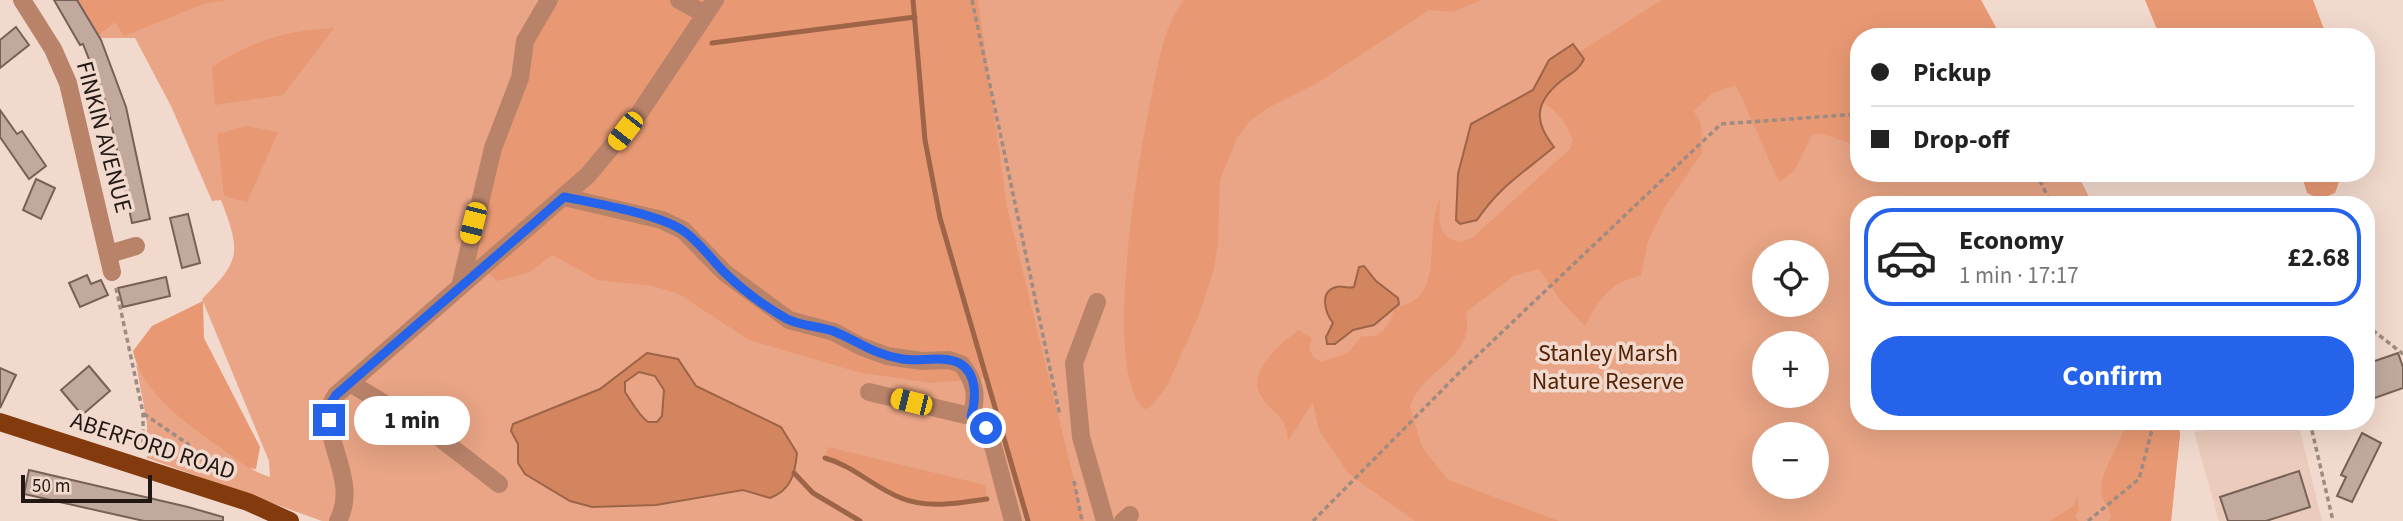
<!DOCTYPE html>
<html lang="en">
<head>
<meta charset="utf-8">
<style>
  :root { --surface:#fff; --page:#f6f6f6; --text:#222; --muted:#767676; --line:#e0e0e0; --accent:#2563eb }
  body { margin:0; font-family:"Source Sans 3",sans-serif; background:var(--page); color:var(--text); height:100vh; display:flex; flex-direction:column; font-size:26px; white-space:nowrap }
  * { box-sizing:border-box; margin:0 }
  p { font-size:23px; color:var(--muted) }
  .icon { flex:none; width:38px; height:38px; fill:none; stroke:currentColor; stroke-width:2; stroke-linecap:round; stroke-linejoin:round }
  .map { position:relative; flex:1; overflow:hidden }
  .panel { position:absolute; left:1850px; top:196px; width:525px; height:234px; display:flex; flex-direction:column; background:var(--surface); border-radius:28px; box-shadow:0 7px 28px #0002 }
  .panel>* { flex:none }
  .guide { position:absolute; left:1850px; top:28px; width:525px; height:154px; border-radius:28px; box-shadow:0 7px 28px #0002; display:grid; align-content:center; height:154px; padding:0 21px; background:var(--surface) }
  .tools { position:absolute; left:1752px; top:240px; display:grid; gap:14px }
  .tools a { display:grid; place-items:center; width:77px; height:77px; border-radius:50%; background:var(--surface); box-shadow:0 7px 28px #0002; font-size:35px }
  .scale { position:absolute; left:21px; bottom:18px; width:131px; box-sizing:border-box; padding-left:7px; border:4px solid #211814; border-top:0; font-size:19px; line-height:24px; white-space:nowrap; color:#211814; -webkit-text-stroke:5px #f2d9cd; paint-order:stroke }
  .end { position:absolute; width:32px; height:32px; margin:-16px; border:9px solid #2563eb; background:#fff; box-shadow:0 0 0 4px #fff }
  .from { border-radius:50% }
  .bubble { position:absolute; height:49px; border-radius:24px; background:var(--surface); box-shadow:0 7px 28px #0002; font-size:23px; font-weight:700; line-height:49px; text-align:center }
  .car { position:absolute; width:21px; height:42px; margin:-21px -10px; border-radius:9px; box-shadow:0 0 5px 2px #0007; background:linear-gradient(#f5c518 24%,#345 0 40%,#f5c518 0 76%,#345 0 86%,#f5c518 0) }
  .guide b { display:flex; align-items:center; gap:24px; height:66px; font-size:26px }
  .guide b+b { border-top:2px solid var(--line) }
  .guide i { width:18px; height:18px; background:var(--text) }
  ul { padding:12px 0 0; list-style:none }
  li { display:flex; align-items:center; gap:21px; height:98px; margin:0 14px 10px; padding:0 7px; border:4px solid transparent; border-radius:28px }
  li div { flex:1 }
  li b { display:block; font-size:26px }
  li em { font-style:normal; font-weight:700 }
  li.selected { border-color:var(--accent) }
  li>.icon { width:63px; height:63px; stroke-width:1.5 }
  .primary-button { display:flex; gap:14px; margin-top:auto; padding:14px 21px }
  .primary-button a { flex:1; height:80px; border-radius:28px; background:var(--accent); color:#fff; font-size:28px; font-weight:700; line-height:80px; text-align:center }
  .map>svg:first-child { display:block }
  .built { fill:#ebcbbb }
  .green { fill:#e9a585; fill-rule:evenodd }
  .forest { fill:#e89973 }
  .water { fill:#d2855f; stroke:#9d6448; stroke-width:2; fill-rule:evenodd }
  .lines { fill:none; stroke-linecap:round; stroke-linejoin:round }
  .stream { stroke:#9d6448; stroke-width:5 }
  .building { fill:#c1a99e; stroke:#776157; stroke-width:2 }
  .path { stroke:#9e8b82; stroke-width:3.5; stroke-dasharray:5 3.5; stroke-linecap:butt }
  .minor { stroke:#b9836a; stroke-width:18 }
  .major { stroke:#833a0d; stroke-width:18 }
  .route { stroke:#2563eb; stroke-width:9 }
  .labels { text-anchor:middle; dominant-baseline:central; stroke-width:7; stroke-linejoin:round; paint-order:stroke }
  .street-label { font-size:24px; fill:#211814; stroke:#f2d9cd }
  .park-label { font-size:24px; fill:#542205; stroke:#f2d9cd }
</style>
</head>
<body>
<div class="map">
<svg width="2403" height="521" viewBox="0 0 2403 521">
  <rect width="100%" height="100%" fill="#f2d9cd"/>
  <path class="built" d="M2259,422H2298L2322,521H2219L2194,432Z"/>
  <path class="green" d="M71,0H1981L2001,37H1858V173H2077L2093,205H1858V422H2177L2180,434L2171,521H322L147,458V423L136,364C166,404 183,420 224,450C239,461 253,472 270,477L269,461L202,299C241,260 241,252 221,200L212,201L171,106L135,38H95ZM1764,252H1816V304H1764ZM1764,343H1816V396H1764ZM1764,434H1816V486H1764Z"/>
  <path class="forest" d="M71,0H229L203,4L124,36L115,22L95,38Z
    M548,0H978L1007,207L1084,521H1028L986,378L933,383L861,373L749,340L679,294L653,286L598,280L552,255L530,272L497,281L473,259L531,32Z
    M1183,0H1481L1453,12L1429,10L1319,82L1269,107L1250,121L1237,138L1220,180L1218,243L1214,268L1199,315L1168,384L1151,407L1145,409C1095,371 1148,102 1163,44C1167,28 1175,14 1183,0Z
    M1662,0H1981L2001,37H1858V146L1823,134L1812,135L1794,171L1779,182L1736,85L1713,93L1694,111L1701,125L1702,153L1665,207L1648,241L1641,276C1610,281 1599,300 1585,326L1561,301L1539,269L1514,276L1466,312C1476,360 1423,367 1410,407L1422,447L1448,480L1559,521H1415L1349,474L1319,430L1313,402L1288,441C1286,413 1273,415 1261,396C1245,372 1283,341 1299,330L1312,338L1309,348L1313,357L1321,362L1348,353L1362,336C1381,340 1392,324 1394,307C1449,302 1422,234 1440,199C1439,218 1436,237 1460,242L1472,238L1570,149L1573,140C1565,119 1551,105 1532,96L1546,73Z
    M2145,0H2313L2327,37H2168L2156,27Z
    M334,28L283,95L215,105L212,67C255,40 283,31 334,28Z
    M246,126L278,132L247,202L224,196L217,134Z
    M2301,173H2342L2335,193L2320,199L2307,193Z
    M203,301L204,338L260,447L256,469L248,468C209,437 144,403 133,351L152,326Z
    M2126,422H2177L2180,434L2171,521H2108L2111,517C2110,507 2102,501 2101,491C2101,469 2121,444 2126,422Z
    M828,447L985,485L987,499C960,503 927,509 901,498C873,487 854,466 825,458Z
    M2077,495L2079,509L2075,517L2079,521H2050L2075,505Z"/>
  <path class="water" d="M1573,44L1584,59C1577,73 1571,72 1561,81C1534,103 1534,122 1554,147C1522,174 1501,185 1477,220L1460,224L1456,220L1458,174L1471,124L1533,90L1549,60Z
    M1364,266L1376,281L1398,298L1399,304L1374,325L1353,330L1335,344H1327L1326,337L1333,323C1326,314 1318,292 1336,287C1342,285 1347,289 1354,287L1359,267Z
    M647,353L678,359L696,386L781,427L797,453C795,474 791,490 770,498L743,490L656,505L592,507L570,501L525,474L518,463V444L511,431L513,424L600,389ZM639,372L655,376L664,390L662,416L657,422H648C638,415 632,402 625,392V382Z"/>
  <g class="lines">
    <path class="stream" d="M913,0L925,140L940,218L1028,521
      M712,43L915,17
      M825,458C854,466 873,487 901,498C927,509 960,503 987,499
      M794,473L813,493L860,521"/>
  </g>
  <path class="building" d="M54,0H77L101,40L126,107L150,219L132,223L108,108L83,44L80,45Z
    M16,27L29,45L0,68V40Z
    M0,110L17,134L22,131L46,166L29,179L0,137Z
    M36,179L55,188L41,219L23,210Z
    M188,214L200,263L182,268L170,218Z
    M87,275L91,284L101,280L108,295L80,307L69,283Z
    M166,277L170,296L123,307L118,288Z
    M2398,353L2403,367V388L2366,401V364Z
    M89,366L110,391L82,415L61,390Z
    M0,368L16,375L0,408Z
    M2362,433L2381,443L2352,502L2337,496L2346,477L2341,475Z
    M29,470L188,507L223,517V521H144L24,494Z
    M2299,471L2310,507L2266,521H2228L2220,497Z"/>
  <g class="lines">
    <path class="path" d="M972,0L1060,416
      M2036,173L2052,205
      M116,288L143,413V452
      M2366,325L2403,354
      M144,414L188,444L194,469
      M2310,422L2333,521
      M1074,481L1082,521
      M1313,521L1459,373L1721,124L1858,114
      M2088,521L2139,479L2154,422"/>
    <path class="minor" d="M22,0L53,49L68,83L112,272
      M679,0L705,14
      M564,197L662,220L683,230L725,273L789,320L834,332L860,346L887,356L922,361L949,360L961,364C975,381 978,396 971,416
      M109,254L136,246
      M460,287L493,148L520,78L525,41L549,0
      M1097,302L1074,363L1081,437L1105,521
      M350,383L432,432L499,484
      M869,392L978,418L993,446L1013,521
      M338,521C362,476 311,430 336,395L588,175L638,115L715,0
      M1123,521L1130,515"/>
    <path class="major" d="M0,422L248,502L290,521"/>
  </g>
  <g class="lines">
    <path class="route" d="M329,420V406L336,395L564,197C595,203 657,214 682,230C698,240 710,258 723,271C740,288 765,307 787,319C801,326 818,326 833,331C858,341 872,354 902,359C919,362 944,355 959,363C978,373 976,400 971,416L978,418L986,428"/>
  </g>
  <g class="labels">
    <g class="street-label">
      <text transform="translate(104 137) rotate(75)">FINKIN AVENUE</text>
      <text transform="translate(153 446) rotate(18)">ABERFORD ROAD</text>
    </g>
    <g class="park-label">
      <text x="1608" y="353">Stanley Marsh<tspan x="1608" dy="28">Nature Reserve</tspan></text>
    </g>
  </g>
</svg>
<div class="tools">
<a><svg class="icon" aria-label="locate" viewBox="0 0 24 24"><circle cx="12" cy="12" r="6"/><path d="M12 2v4M12 18v4M2 12h4M18 12h4"/></svg></a>
<a>+</a>
<a>−</a>
</div>
<div class="scale">50 m</div>
<i class="end from" style="left:986px;top:428px"></i>
<i class="end" style="left:329px;top:420px"></i>
<div class="bubble" style="left:354px;top:396px;width:116px">1 min</div>
<i class="car" style="left:625px;top:131px;rotate:218deg"></i>
<i class="car" style="left:473px;top:223px;rotate:194deg"></i>
<i class="car" style="left:911px;top:402px;rotate:284deg"></i>
<div class="guide">
<b><i class="from"></i>Pickup</b>
<b><i></i>Drop-off</b>
</div>
<section class="panel">
<ul>
<li class="selected"><svg class="icon" aria-label="car" viewBox="0 0 24 24"><path d="M5 17H2v-5l4-1 3-4h7l3 4 3 1v5h-3M9 17h6M6 11h13"/><circle cx="7" cy="17" r="2"/><circle cx="17" cy="17" r="2"/></svg><div><b>Economy</b><p>1 min · 17:17</p></div><em>£2.68</em></li>
</ul>
<div class="primary-button"><a>Confirm</a></div>
</section>
</div>
</body>
</html>
